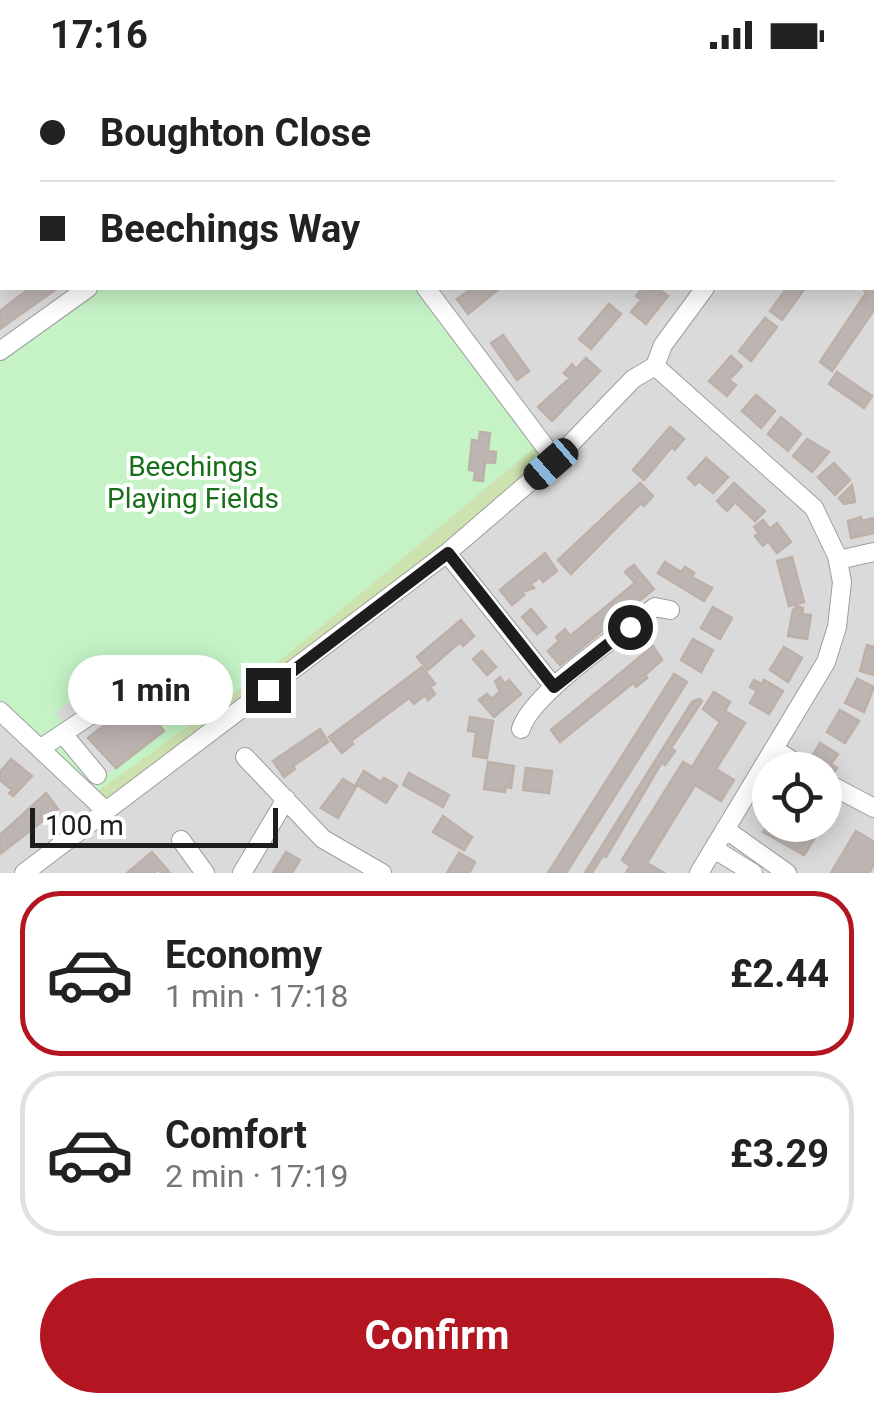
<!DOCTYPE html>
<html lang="en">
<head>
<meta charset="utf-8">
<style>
  :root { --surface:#fff; --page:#f2f2f2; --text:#222; --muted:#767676; --line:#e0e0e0; --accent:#b41621 }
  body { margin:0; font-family:Roboto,sans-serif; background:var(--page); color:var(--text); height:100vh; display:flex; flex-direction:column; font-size:38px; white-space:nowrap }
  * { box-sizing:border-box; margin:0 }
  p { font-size:32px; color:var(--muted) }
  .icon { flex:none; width:55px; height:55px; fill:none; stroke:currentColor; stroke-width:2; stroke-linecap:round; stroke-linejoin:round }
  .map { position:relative; height:803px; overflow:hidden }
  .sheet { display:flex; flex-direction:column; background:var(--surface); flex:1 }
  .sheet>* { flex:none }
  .banner { position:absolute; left:0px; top:0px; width:875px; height:220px; box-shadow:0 5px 25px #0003; display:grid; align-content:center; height:220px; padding:0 40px; background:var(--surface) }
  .buttons { position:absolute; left:752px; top:682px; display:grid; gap:20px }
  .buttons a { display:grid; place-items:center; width:90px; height:90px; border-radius:50%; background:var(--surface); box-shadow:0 5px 25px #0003; font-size:50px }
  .scale { position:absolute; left:30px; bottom:25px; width:248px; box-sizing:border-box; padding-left:10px; border:5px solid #1d1d1d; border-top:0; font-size:28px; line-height:35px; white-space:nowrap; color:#1d1d1d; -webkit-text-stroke:8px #fff; paint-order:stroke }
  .end { position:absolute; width:45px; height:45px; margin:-22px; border:12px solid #1d1d1d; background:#fff; box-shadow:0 0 0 5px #fff }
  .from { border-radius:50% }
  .bubble { position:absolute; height:70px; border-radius:35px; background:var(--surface); box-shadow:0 5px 25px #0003; font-size:32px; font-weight:700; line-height:70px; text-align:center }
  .car { position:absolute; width:30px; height:60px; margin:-30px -15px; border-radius:12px; box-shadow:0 0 8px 2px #0007; background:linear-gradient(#222 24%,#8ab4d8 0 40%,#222 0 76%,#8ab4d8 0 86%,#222 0) }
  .banner b { display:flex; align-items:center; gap:35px; height:95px; font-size:38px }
  .banner b+b { border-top:2px solid var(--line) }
  .banner i { width:25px; height:25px; background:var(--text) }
  ul { padding:18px 0 0; list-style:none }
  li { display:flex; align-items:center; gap:30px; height:165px; margin:0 20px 15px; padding:0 20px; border:5px solid var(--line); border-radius:40px }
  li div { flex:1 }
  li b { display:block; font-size:38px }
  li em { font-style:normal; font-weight:700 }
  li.on { border-color:var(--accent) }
  li>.icon { width:90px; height:90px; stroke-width:1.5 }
  .cta { display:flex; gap:20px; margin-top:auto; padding:20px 40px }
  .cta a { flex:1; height:115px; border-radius:60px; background:var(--accent); color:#fff; font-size:40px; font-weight:700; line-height:115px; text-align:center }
  .status { display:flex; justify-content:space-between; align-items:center; height:70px; padding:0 50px; background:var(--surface); direction:ltr }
  .status svg { height:28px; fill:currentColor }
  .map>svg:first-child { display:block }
  .residential { fill:#dbdada; fill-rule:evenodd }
  .grass { fill:#cce2af }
  .park { fill:#c5f3c6 }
  .parking { fill:#ddd }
  .building { fill:#bdb5b1; stroke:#bdb0a8; stroke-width:2.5 }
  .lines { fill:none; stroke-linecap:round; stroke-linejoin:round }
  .minor-casing { stroke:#9e9e9e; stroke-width:20 }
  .minor { stroke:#fff; stroke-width:18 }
  .route { stroke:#1d1d1d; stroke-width:12 }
  .labels { text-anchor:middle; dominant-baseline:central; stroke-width:8; stroke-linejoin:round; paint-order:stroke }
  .park-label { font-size:28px; fill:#176f18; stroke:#fff }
</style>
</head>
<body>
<div class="status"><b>17:16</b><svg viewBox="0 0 49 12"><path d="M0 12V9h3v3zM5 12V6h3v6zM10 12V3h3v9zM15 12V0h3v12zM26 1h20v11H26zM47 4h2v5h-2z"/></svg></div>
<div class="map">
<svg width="874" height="803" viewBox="0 0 874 803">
  <rect width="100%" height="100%" fill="#ede9e4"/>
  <path class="residential" d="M0,0H874V803H0ZM2,2H872V218H2ZM770,700H825V755H770Z"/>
  <path class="grass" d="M541,372L555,390L107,742L91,726L287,585Z"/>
  <path class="park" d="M88,218H426L541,372L287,585L91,726L0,641V281Z"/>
  <path class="parking" d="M157,587L187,625L157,648L152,642L144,648L132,634L89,667L116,698L98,711L53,659L63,652L55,643L111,603L120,613Z"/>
  <path class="building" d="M872,209L874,240L832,301L820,292L866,223L863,218H872Z
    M30,218L56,219L0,259V241Z
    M473,218H500L468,244L457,229Z
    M642,218L652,221L657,218L668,226L646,254L631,242L641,230L636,226Z
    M787,218H805L782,250L770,241Z
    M609,234L621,244L591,279L579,269Z
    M765,248L777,257L751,291L739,281Z
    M503,265L529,301L517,310L491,273Z
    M731,286L742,296L729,310L736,315L727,326L709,311Z
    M586,288L600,301L552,351L538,337L570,308L564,303L572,294L576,299Z
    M837,302L872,326L864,338L829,314Z
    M756,325L775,341L761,358L742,341Z
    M781,347L801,364L788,381L768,364Z
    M670,357L684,369L675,380L672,377L644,410L633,400Z
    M480,362L490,363L488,381L496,382L495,393L485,392L483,411L474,410L475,401L469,400L472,370L479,371Z
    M807,369L829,382L812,402L793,386Z
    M706,388L728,407L713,423L699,411L695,415L688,408Z
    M834,393L850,410L835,425L818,407Z
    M640,413L653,426L644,436L641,433L571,504L558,490Z
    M734,413L765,441L755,451L735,432L727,441L717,431Z
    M852,415L855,432L844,434L839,428Z
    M861,447L862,451L874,448V463L851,468L848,451Z
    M763,450L770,459L777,453L791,472L777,483L768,471L763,476L755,466L759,463L754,457Z
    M545,483L557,501L543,512L540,507L531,514L534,518L522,522L524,525L512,535L500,520Z
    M792,487L804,532L789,536L777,491Z
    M665,492L681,502L685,497L694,503L692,507L712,518L704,531L658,503Z
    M634,495L654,519L560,595L548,581L559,571L556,567L565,559L570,566L635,513L625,502Z
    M797,536L803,538L802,544L811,545L807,569L788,566L793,540Z
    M713,537L732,548L720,569L701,558Z
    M531,539L546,557L537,564L522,547Z
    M461,550L474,566L463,576L460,572L428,600L417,587Z
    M693,569L713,580L701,602L681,590Z
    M867,575L874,577V605L860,601Z
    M653,576L662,590L645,605L647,608L636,617L633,613L560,672L551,660Z
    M784,577L802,588L788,612L770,600Z
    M482,581L496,597L487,605L473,589Z
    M422,597L435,614L430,617L435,624L428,630L425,625L414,634L409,628L351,671L353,674L342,683L329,667Z
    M674,604L687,612L566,803H548Z
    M500,607L505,614L509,610L521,624L494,647L479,630L487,624L491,629L500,622L495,611Z
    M857,609L874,617L864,642L845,633Z
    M754,610L762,614L764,610L783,621L769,644L750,633L757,621L750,617Z
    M714,622L730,632L725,641L745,653L716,699L734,710L721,731L695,715L647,793L664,803H626L630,796L622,790L683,692L692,697L720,652L703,639Z
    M699,629L702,631L671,678L675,681L665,695L662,692L606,787L603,785L592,803H585L692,632Z
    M133,633L146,651L152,646L164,661L116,698L88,668Z
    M840,640L859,651L845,673L827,662Z
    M470,647L493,651L487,688L473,686L476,662L468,661Z
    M320,659L328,672L293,696L295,699L284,707L273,691Z
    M820,673L838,684L831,694L837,698L830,709L825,706V700H815L807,695Z
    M11,689L32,706L13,726L9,723L12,720L0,710V702Z
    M488,692L514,696L511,718L506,717L505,722L484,719Z
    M526,698L552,701L549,723L523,720Z
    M364,701L381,712L384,708L397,716L386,733L356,714Z
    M409,703L449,725L443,737L403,715Z
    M343,709L356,717L338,748L321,738Z
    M46,723L58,739L0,784V765Z
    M443,746L472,767L464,780L433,762Z
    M770,751V755H823L804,785L763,762Z
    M856,761L874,772V794L869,803H831Z
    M152,782L170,803H161L158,799L154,803H127Z
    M286,782L300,790L292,803H273Z
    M459,783L475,792L469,803H447Z"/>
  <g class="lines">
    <g class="minor-casing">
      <path id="minor" d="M72,2L73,0
        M379,2L383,0
        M849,2L850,0
        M0,96L2,94
        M872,160L874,161
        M426,218L555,390
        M0,281L88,218
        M655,296L814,438L837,486L842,512L837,557L826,592L699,803
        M447,483L554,617
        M838,490L874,482
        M0,641L107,742
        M521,659C531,624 623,562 655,537L670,540
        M63,664L97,705
        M41,678L133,617
        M774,679L807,700
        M245,687L323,769L382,803
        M825,712L874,738
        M725,759L787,803
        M181,770L205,803
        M714,779L753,803
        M24,803L447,483L555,390L633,309L655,296L663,275L705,218
        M242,803L286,729"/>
    </g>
    <use href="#minor" class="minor"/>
  </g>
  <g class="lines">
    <path class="route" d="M268,620L448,483L554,617L630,557"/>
  </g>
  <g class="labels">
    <g class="park-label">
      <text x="193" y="396">Beechings<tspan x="193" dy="32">Playing Fields</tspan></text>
    </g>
  </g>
</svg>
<div class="buttons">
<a><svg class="icon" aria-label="locate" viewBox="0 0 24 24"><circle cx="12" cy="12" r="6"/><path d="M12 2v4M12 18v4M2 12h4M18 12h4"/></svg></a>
</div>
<div class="scale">100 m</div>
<i class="end from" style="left:630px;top:557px"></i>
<i class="end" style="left:268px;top:620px"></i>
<div class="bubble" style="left:68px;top:585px;width:165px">1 min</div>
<i class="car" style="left:551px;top:394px;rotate:229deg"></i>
<div class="banner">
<b><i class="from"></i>Boughton Close</b>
<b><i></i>Beechings Way</b>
</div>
</div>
<section class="sheet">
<ul>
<li class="on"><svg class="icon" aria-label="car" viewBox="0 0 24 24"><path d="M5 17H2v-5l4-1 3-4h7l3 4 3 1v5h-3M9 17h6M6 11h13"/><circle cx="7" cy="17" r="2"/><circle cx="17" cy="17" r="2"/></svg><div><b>Economy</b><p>1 min · 17:18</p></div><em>£2.44</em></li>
<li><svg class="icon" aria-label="car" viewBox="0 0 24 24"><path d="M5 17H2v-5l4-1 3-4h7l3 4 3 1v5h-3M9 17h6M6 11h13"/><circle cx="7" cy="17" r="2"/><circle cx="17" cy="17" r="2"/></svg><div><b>Comfort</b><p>2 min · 17:19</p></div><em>£3.29</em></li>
</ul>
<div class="cta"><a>Confirm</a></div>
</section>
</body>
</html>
